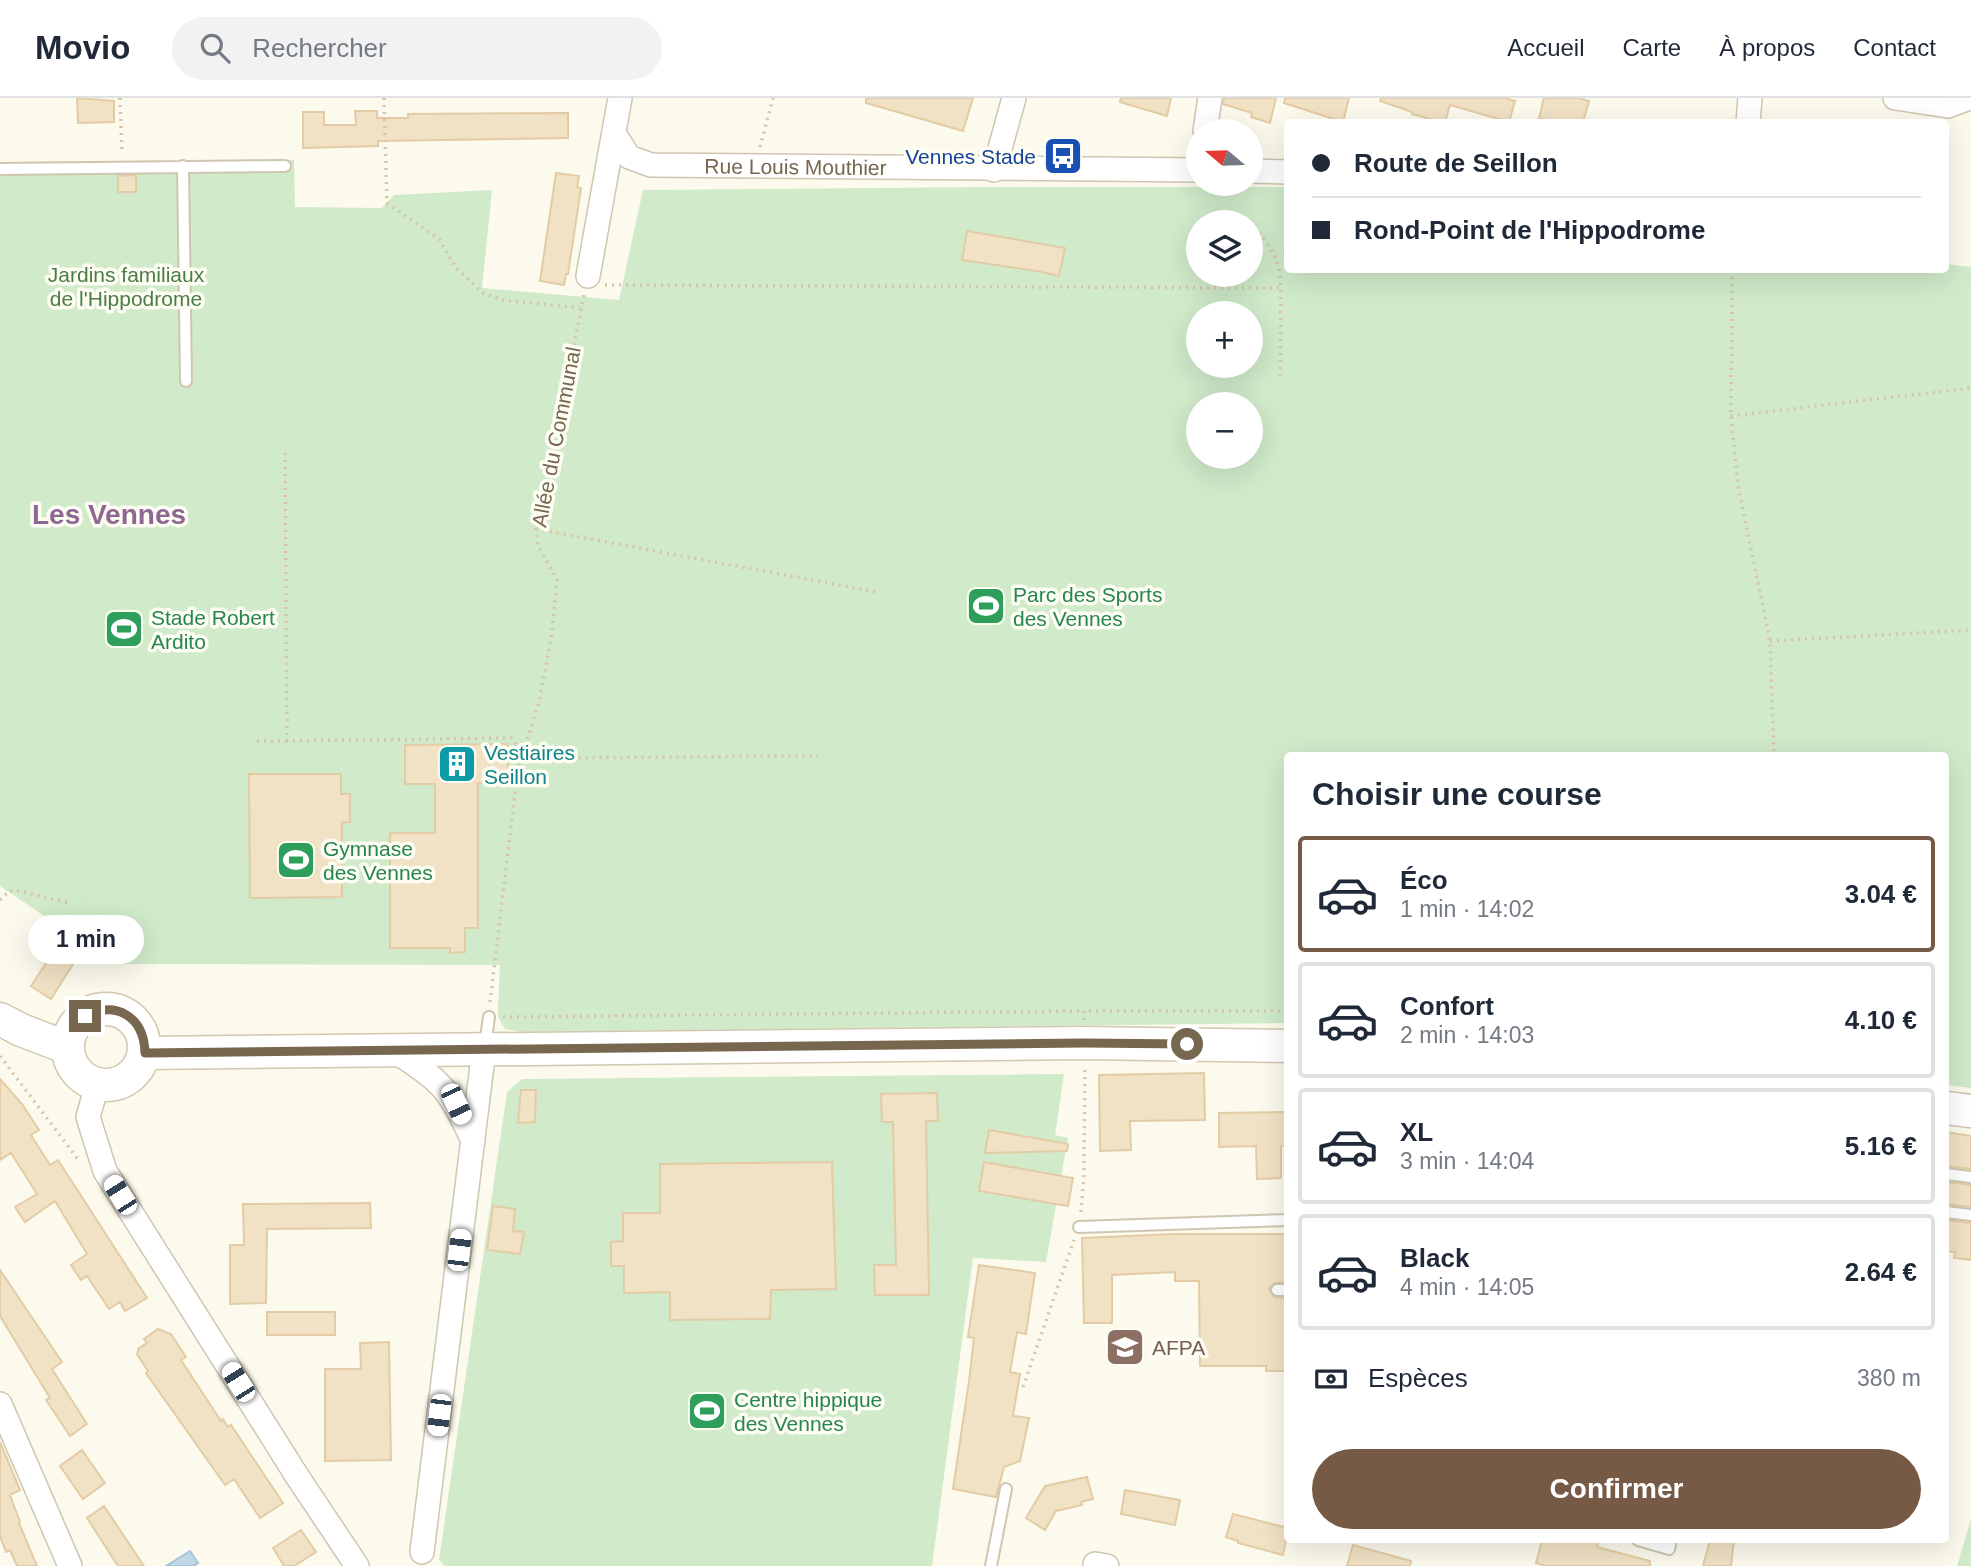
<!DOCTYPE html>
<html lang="fr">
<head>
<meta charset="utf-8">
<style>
  :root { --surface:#fff; --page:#f2f2f3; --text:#1f2937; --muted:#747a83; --line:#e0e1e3; --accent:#765a45 }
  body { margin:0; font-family:Helvetica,sans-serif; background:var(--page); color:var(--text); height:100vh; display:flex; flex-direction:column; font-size:26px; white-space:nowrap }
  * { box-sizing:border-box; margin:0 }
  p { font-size:23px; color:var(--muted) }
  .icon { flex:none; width:38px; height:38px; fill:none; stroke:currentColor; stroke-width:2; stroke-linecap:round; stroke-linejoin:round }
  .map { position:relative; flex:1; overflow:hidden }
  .side { position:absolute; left:1284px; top:654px; width:665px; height:791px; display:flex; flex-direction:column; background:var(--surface); border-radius:7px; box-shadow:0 7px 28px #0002 }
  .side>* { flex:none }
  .top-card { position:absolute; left:1284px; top:21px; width:665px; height:154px; border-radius:7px; box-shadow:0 7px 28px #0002; display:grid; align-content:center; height:154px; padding:0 28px; background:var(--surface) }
  .needle { width:46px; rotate:289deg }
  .controls { position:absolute; left:1186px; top:21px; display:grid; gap:14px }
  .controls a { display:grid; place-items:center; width:77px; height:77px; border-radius:50%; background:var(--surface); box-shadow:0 7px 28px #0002; font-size:35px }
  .end { position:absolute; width:32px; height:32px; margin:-16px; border:9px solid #78674f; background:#fff; box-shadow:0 0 0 4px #fff }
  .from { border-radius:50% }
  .bubble { position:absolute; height:49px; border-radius:24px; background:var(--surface); box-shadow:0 7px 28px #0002; font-size:23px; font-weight:700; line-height:49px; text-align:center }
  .car { position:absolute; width:21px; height:42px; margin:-21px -10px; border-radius:9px; box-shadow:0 0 5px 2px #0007; background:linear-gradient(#fff 24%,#345 0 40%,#fff 0 76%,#345 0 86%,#fff 0) }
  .top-card b { display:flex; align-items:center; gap:24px; height:66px; font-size:26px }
  .top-card b+b { border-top:2px solid var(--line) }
  .top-card i { width:18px; height:18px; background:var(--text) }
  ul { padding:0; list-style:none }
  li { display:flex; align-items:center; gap:21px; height:116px; margin:0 14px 10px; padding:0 14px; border:4px solid var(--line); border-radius:7px }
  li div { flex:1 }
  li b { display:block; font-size:26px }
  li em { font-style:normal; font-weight:700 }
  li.active { border-color:var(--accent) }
  li>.icon { width:63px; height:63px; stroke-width:1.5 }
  h2 { padding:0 28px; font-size:32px; line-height:84px }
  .pay { display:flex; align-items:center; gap:18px; height:77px; padding:0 28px; font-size:26px }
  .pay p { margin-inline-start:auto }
  .cta { display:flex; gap:14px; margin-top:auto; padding:14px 28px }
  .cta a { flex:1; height:80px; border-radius:42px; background:var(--accent); color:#fff; font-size:28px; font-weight:700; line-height:80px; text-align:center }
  header { display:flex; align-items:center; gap:42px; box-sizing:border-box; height:98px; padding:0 35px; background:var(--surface); border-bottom:2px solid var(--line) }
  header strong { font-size:33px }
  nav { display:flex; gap:38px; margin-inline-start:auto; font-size:24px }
  .search { width:490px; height:63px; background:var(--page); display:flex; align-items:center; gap:18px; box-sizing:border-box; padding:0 24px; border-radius:38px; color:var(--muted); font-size:26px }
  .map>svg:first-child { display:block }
  .green { fill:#d0eaca; fill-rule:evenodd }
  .water { fill:#c0d8e6; stroke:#a7c4d8; stroke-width:2 }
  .building { fill:#f1e1c5; stroke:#e3cca5; stroke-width:2 }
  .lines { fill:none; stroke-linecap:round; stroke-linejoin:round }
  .lane-casing { stroke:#cfc6b1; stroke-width:14 }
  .street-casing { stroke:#cfc6b1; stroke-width:26 }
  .secondary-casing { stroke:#d2c7af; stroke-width:35 }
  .path { stroke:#d7c5a7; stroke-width:3.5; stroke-dasharray:2 5; stroke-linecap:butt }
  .lane { stroke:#fff; stroke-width:10 }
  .street { stroke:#fff; stroke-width:23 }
  .secondary { stroke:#fff; stroke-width:32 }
  .route { stroke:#78674f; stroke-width:9 }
  .labels { text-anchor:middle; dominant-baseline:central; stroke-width:7; stroke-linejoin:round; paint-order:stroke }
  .transit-label { font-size:21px; fill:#164399; stroke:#fefdf3; text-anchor:end }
  .street-label { font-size:21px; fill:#78674f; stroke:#fefdf3 }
  .park-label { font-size:21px; fill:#4a7d47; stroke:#fefdf3 }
  .leisure-label { font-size:21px; fill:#27864d; stroke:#fefdf3; text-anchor:start }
  .culture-label { font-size:21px; fill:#0d838f; stroke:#fefdf3; text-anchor:start }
  .education-label { font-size:21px; fill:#785e54; stroke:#fefdf3; text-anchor:start }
  .district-label { font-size:28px; font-weight:bold; fill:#8e6793; stroke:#fefdf3 }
</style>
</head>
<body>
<header>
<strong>Movio</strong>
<div class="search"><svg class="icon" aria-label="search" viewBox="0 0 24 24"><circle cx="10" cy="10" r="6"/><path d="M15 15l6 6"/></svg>Rechercher</div>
<nav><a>Accueil</a><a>Carte</a><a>À propos</a><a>Contact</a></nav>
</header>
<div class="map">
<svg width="1971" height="1468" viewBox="0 0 1971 1468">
  <rect width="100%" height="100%" fill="#fcfaec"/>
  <path class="green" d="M294,62L295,109L382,110L394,97L492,92L482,190L619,202L643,92L993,89H1288V172H1946V166L1971,169V990L1946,987V658H1288V925L521,934L505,931L498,919V910L500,867L115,866L0,788V64ZM1199,124H1251V177H1199ZM1199,215H1251V268H1199ZM1199,306H1251V359H1199Z
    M1064,976L1055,1037L1068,1040L1046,1164L973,1160L932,1468H445L439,1462L507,994L522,981Z
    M1971,1421V1468H1957Z"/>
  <path class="water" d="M190,1453L198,1465L194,1468H166Z"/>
  <path class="building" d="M77,0L114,3V24L78,25Z
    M866,0H973L963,33L866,5Z
    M1121,0H1171L1167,18L1120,4Z
    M1224,0H1276L1270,25L1251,19L1252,15L1223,6Z
    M1285,0H1349L1343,24L1284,5Z
    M1381,0H1505L1515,3L1509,24L1450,7L1445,24H1441L1412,16V14L1380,3Z
    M1544,0H1578L1589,3L1583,24H1553L1539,20Z
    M355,13H377V20H408V16L568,15V40L378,43V48L303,50V14H324V27H356Z
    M556,75L579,78L577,89L581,90L568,176H566L564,187L540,183Z
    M136,77V94H118V78Z
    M967,133L1065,150L1059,178L1037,173L962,162Z
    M508,646V685H478V830H465V854L450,855V850H390V735H435V686H405V647Z
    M249,676H341V696H350V724H342V799L250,800Z
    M66,835L85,847L51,901L31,888Z
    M1204,975L1205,1022L1130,1023L1131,1052L1100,1053L1099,977Z
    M0,981L22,1006L39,1032L31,1037L50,1067L58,1062L147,1200L125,1213L120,1204L109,1211L87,1178L81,1182L71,1167L87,1156L55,1103L25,1124L15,1109L37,1096L11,1055L0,1062Z
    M521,992H536L535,1024L518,1025Z
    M937,995L938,1023H926L929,1197H875L874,1167H896L893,1024H882L881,996Z
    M1288,1014V1047L1281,1048V1080L1257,1081L1256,1048L1219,1049V1015Z
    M989,1032L1068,1046L1067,1053L985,1055Z
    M1946,1034L1971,1038V1071L1946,1068Z
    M832,1064L836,1191L771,1192L770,1221L670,1222V1194L624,1195V1168H611V1144L623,1143V1115H660V1066Z
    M984,1064L1073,1080L1068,1108L979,1093Z
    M1946,1084L1971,1087V1109L1946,1106Z
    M370,1105L371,1130L267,1131L266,1205L230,1206V1147H244L243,1106Z
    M493,1108L515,1111L513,1133L524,1134L520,1156L487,1152Z
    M1946,1122L1971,1125V1162L1954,1160L1955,1154L1946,1153Z
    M1175,1136H1288V1184L1274,1185L1269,1191L1274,1199L1288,1200V1273H1266V1268H1200L1199,1183H1175V1174L1112,1177V1225H1084L1082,1140Z
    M979,1167L1035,1175L1026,1236L1017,1234L1010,1274L1020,1276L1013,1318L1029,1320L1020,1363L1004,1369L996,1399L953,1391L969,1283L974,1240L968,1239Z
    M0,1172L62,1264L52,1271L87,1326L70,1338L46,1302L50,1300L0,1218Z
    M267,1214H335V1237H267Z
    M158,1231L171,1236L186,1259L181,1262L221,1323L223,1321L228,1329L231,1327L283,1405L260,1420L234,1381L225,1387L146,1275L148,1273L137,1256L139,1250L147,1245L144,1241Z
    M389,1244L391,1362L325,1363V1271H361L360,1245Z
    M0,1344L20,1392L10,1397L20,1424L19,1425L37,1468H17L10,1452L6,1454L0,1438Z
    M82,1352L105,1385L83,1401L60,1368Z
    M1087,1379L1093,1401L1081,1404L1082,1407L1056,1413L1045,1432L1026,1420L1045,1388Z
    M1125,1392L1180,1402L1175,1427L1121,1416Z
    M104,1408L144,1468H118L87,1420Z
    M1233,1416L1288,1430L1283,1457L1238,1445V1443L1226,1439Z
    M301,1432L316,1454L294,1468H284L273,1450Z
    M1542,1442H1599L1597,1449L1650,1463V1468H1546L1536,1465Z
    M1710,1442H1734L1731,1468H1703Z
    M1353,1447L1411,1463L1410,1468H1347Z"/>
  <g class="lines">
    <g class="lane-casing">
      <path id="lane" d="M183,68L186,283
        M0,71L285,68
        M485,947L489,919
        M1946,1076L1971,1079
        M1946,1114L1971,1117
        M1079,1129L1288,1122
        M1277,1192H1288
        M1638,1442L1669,1451L1671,1442
        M991,1468L1006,1391"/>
    </g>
    <g class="street-casing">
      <g id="street">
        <path d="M1895,0L1948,8L1969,0"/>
        <path d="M1748,24L1750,0"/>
        <path d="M1205,33L1210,0"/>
        <path id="s1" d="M615,37L629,59L651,67L1199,72"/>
        <path d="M994,72L1014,0"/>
        <path d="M1251,73L1288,74"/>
        <path d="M588,178L620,0"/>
        <path d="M394,953C441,982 450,992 473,1043"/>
        <path d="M97,987L88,1019L105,1073L297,1378L357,1468"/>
        <path d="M0,1306L70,1468"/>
        <path d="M422,1454L484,951"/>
        <path d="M1095,1466L1107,1468"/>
      </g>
    </g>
    <g class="secondary-casing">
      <path id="secondary" d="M68 949a38 38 0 1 1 76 0a38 38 0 1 1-76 0Z
        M0,921L21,932L68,950
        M145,955L1085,945L1288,948
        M1946,1010L1971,1013"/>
    </g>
    <path class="path" d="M120,0L122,55
      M384,0L387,105L439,141L456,170L483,195L503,202L580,210
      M760,49L773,0
      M1732,172L1731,318L1738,388L1770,543L1774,658
      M605,187L1281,190C1279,165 1276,155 1259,135
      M1280,278L1281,190
      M1731,318L1971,290
      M285,355L287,643L511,640L522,655L537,660L818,658
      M536,431L877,494
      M1770,543L1971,532
      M257,643H287
      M0,802L9,793H20L69,805
      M490,904L518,671L539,604L551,541L557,482L538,447L536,431L584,197
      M503,919L1084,913
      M1084,922V913H1288
      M0,958L77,1060L81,1062
      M1081,1114L1084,1077L1085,968
      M1023,1289L1074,1142"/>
    <use href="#lane" class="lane"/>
    <use href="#street" class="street"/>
    <use href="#secondary" class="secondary"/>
  </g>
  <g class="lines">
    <path class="route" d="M85,918C117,902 144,919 145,955L1085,945L1187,946"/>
  </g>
  <defs>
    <g id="bus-square" transform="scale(2.0125)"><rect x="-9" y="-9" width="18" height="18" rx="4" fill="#1a4fb4" stroke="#fefdf3"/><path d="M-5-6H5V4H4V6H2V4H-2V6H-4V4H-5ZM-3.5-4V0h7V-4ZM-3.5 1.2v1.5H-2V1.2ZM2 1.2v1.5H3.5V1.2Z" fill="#fff"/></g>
    <g id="stadium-square" transform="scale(2.0125)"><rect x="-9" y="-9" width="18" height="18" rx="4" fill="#2e9e5b" stroke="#fefdf3"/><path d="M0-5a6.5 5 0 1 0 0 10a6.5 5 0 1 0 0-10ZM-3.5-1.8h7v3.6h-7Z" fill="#fff"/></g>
    <g id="building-square" transform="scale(2.0125)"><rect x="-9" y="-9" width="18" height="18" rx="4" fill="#0f9aa8" stroke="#fefdf3"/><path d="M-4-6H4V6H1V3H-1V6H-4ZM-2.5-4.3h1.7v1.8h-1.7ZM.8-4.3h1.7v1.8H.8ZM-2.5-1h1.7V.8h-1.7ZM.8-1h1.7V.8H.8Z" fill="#fff"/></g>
    <g id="university-square" transform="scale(2.0125)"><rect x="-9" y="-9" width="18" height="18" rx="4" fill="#8d6e63" stroke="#fefdf3"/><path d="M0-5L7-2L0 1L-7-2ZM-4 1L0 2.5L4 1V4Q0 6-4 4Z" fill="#fff"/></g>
  </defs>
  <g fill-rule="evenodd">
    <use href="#bus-square" x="1063" y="58"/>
    <use href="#stadium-square" x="986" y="508"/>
    <use href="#stadium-square" x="124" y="531"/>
    <use href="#building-square" x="457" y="666"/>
    <use href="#stadium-square" x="296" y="762"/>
    <use href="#university-square" x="1125" y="1249"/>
    <use href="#stadium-square" x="707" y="1313"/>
  </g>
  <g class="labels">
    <g class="transit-label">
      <text x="1036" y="58">Vennes Stade</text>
    </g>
    <g class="street-label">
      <text stroke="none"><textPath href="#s1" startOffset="194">Rue Louis Mouthier</textPath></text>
      <text transform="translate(556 339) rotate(-79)">Allée du Communal</text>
    </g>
    <g class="park-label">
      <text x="126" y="176">Jardins familiaux<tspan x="126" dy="24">de l'Hippodrome</tspan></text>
    </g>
    <g class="leisure-label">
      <text x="1013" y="496">Parc des Sports<tspan x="1013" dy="24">des Vennes</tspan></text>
      <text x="151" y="519">Stade Robert<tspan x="151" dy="24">Ardito</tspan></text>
      <text x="323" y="750">Gymnase<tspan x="323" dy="24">des Vennes</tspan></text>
      <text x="734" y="1301">Centre hippique<tspan x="734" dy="24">des Vennes</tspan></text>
    </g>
    <g class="culture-label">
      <text x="484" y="654">Vestiaires<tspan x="484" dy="24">Seillon</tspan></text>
    </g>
    <g class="education-label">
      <text x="1152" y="1249">AFPA</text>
    </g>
    <g class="district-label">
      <text x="109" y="416">Les Vennes</text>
    </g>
  </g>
</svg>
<div class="controls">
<a><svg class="needle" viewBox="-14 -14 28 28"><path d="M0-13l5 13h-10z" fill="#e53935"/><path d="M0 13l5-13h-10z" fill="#747a83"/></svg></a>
<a><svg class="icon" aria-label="layers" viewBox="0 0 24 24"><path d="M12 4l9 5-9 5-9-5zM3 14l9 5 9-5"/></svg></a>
<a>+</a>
<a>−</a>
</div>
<i class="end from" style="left:1187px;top:946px"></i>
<i class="end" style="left:85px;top:918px"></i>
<div class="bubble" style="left:28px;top:817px;width:116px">1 min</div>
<i class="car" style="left:456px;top:1006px;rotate:155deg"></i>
<i class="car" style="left:120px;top:1097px;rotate:328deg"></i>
<i class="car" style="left:459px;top:1152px;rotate:7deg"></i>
<i class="car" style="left:238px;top:1284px;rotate:328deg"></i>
<i class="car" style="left:439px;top:1317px;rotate:187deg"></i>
<div class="top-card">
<b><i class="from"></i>Route de Seillon</b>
<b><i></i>Rond-Point de l'Hippodrome</b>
</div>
<section class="side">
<h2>Choisir une course</h2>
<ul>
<li class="active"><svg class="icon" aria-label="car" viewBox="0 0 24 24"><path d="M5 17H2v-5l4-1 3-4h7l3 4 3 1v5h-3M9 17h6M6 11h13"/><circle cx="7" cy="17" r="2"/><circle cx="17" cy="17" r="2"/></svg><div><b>Éco</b><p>1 min · 14:02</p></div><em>3.04 €</em></li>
<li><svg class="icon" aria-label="car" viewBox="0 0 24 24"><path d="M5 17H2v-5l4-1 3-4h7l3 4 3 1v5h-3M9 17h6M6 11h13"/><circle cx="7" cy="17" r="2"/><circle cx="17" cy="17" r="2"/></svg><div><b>Confort</b><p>2 min · 14:03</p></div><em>4.10 €</em></li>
<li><svg class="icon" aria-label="car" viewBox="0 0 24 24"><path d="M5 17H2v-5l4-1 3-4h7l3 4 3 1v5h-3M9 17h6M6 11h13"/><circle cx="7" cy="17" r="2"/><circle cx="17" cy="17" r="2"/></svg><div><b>XL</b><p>3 min · 14:04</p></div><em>5.16 €</em></li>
<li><svg class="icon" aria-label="car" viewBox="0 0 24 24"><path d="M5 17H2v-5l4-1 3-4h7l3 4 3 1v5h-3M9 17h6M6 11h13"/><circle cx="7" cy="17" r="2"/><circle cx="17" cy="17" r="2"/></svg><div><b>Black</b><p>4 min · 14:05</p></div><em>2.64 €</em></li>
</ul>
<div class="pay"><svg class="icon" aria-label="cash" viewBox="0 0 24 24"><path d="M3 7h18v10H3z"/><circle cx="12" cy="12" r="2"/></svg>Espèces<p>380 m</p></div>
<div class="cta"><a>Confirmer</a></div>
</section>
</div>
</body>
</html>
